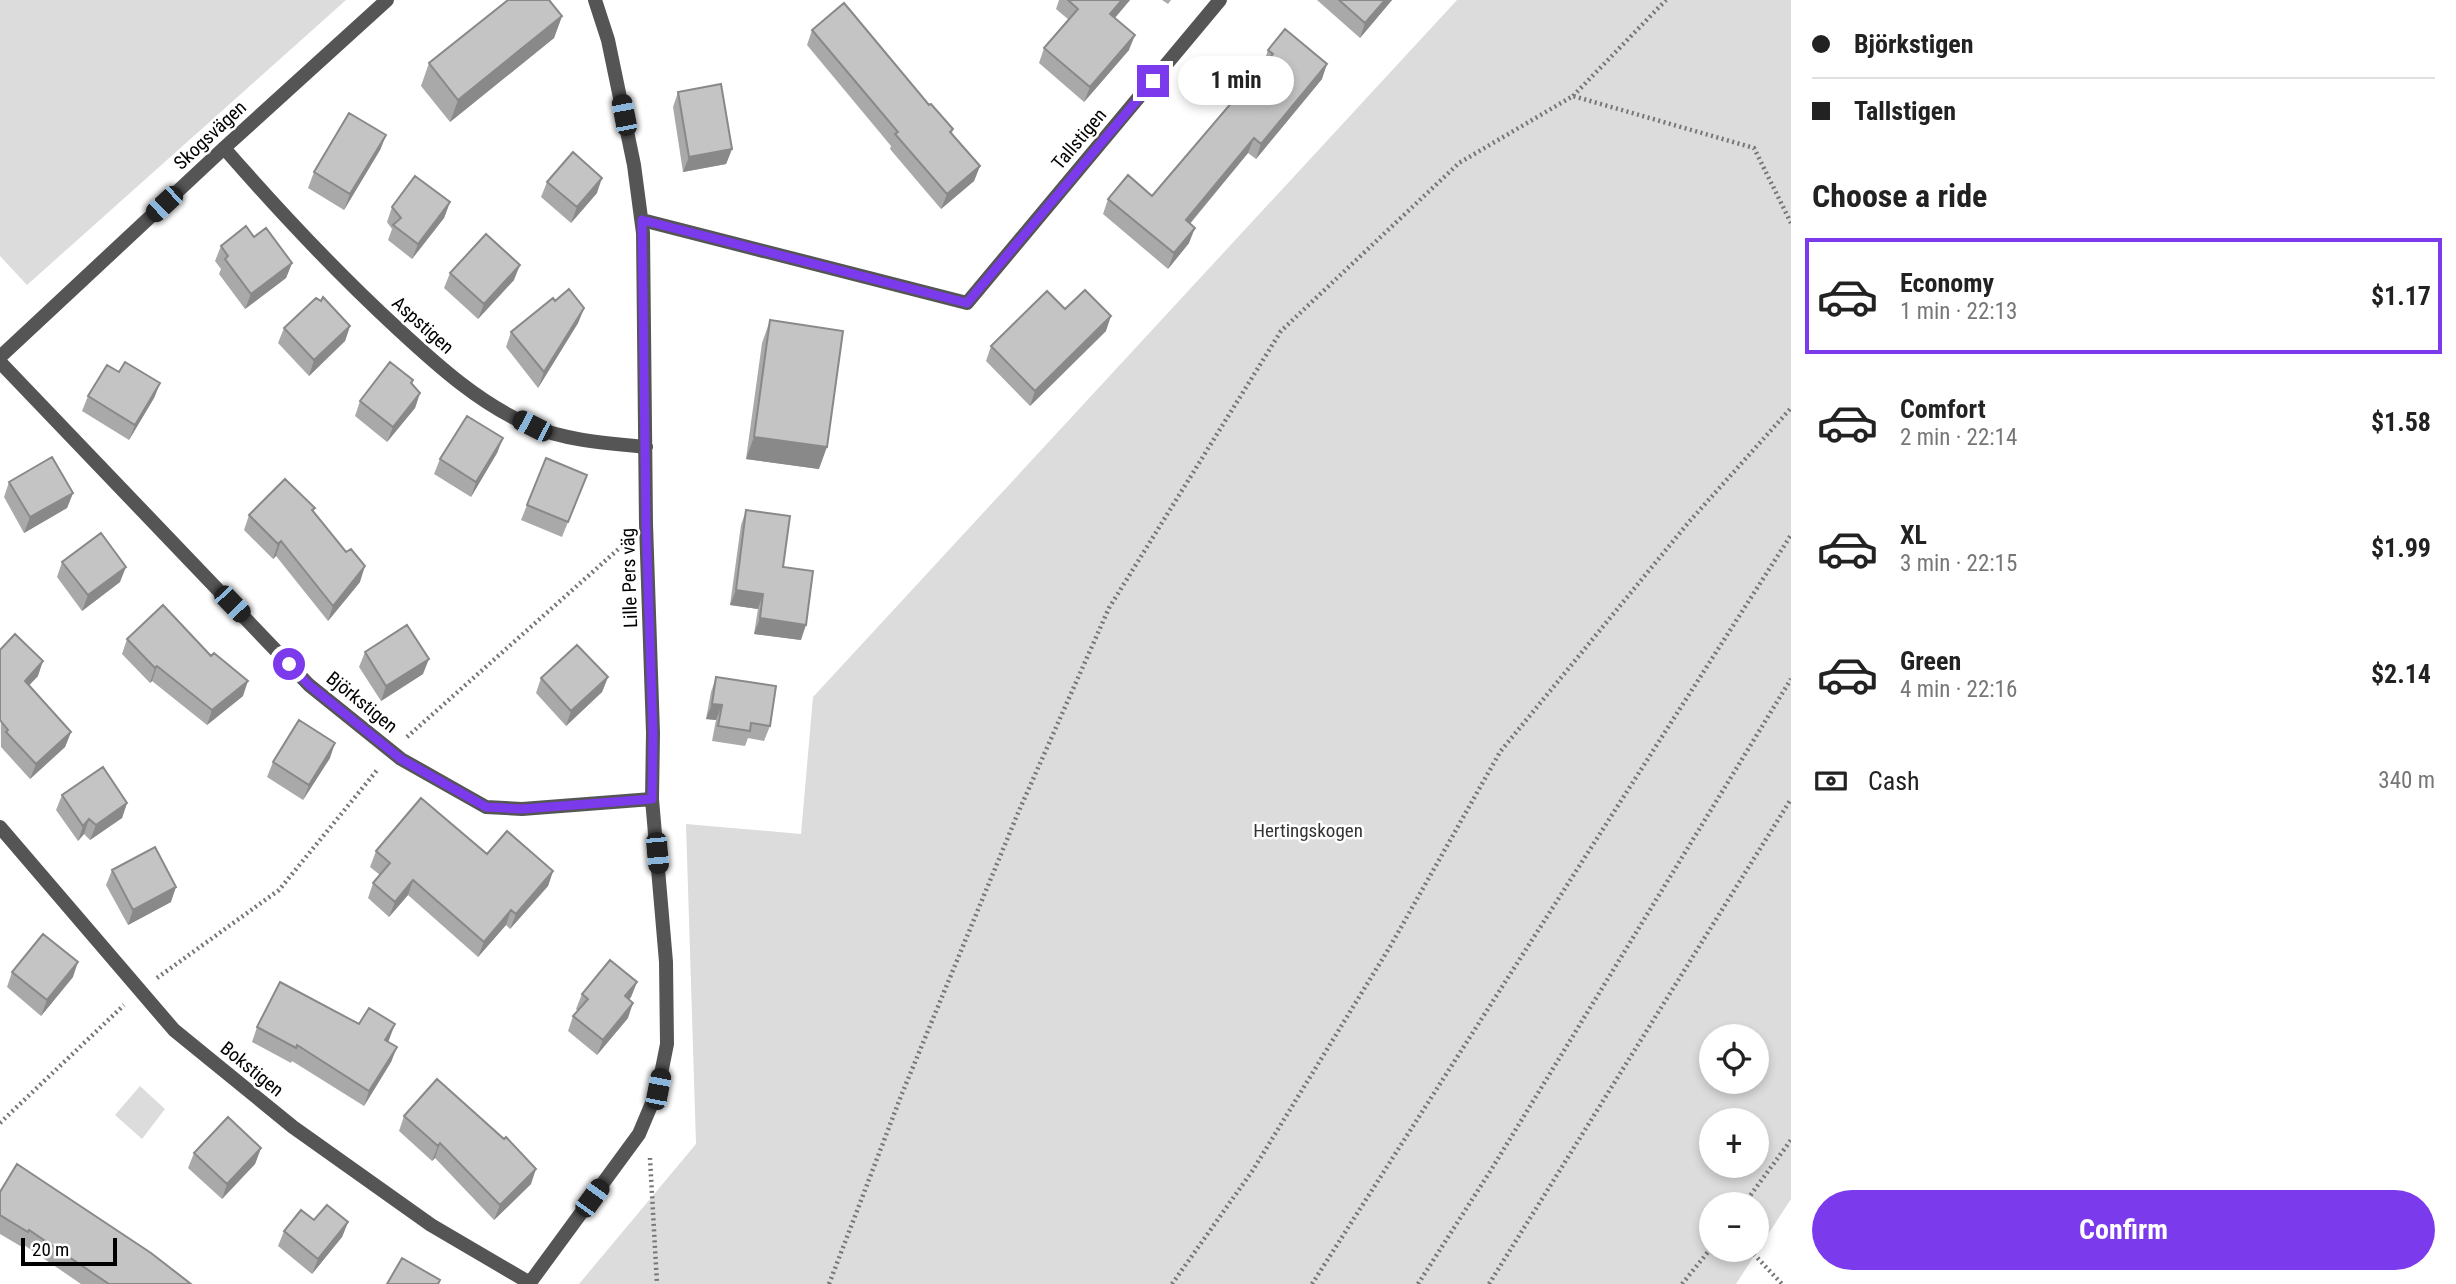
<!DOCTYPE html>
<html lang="en">
<head>
<meta charset="utf-8">
<style>
  :root { --surface:#fff; --page:#f2f2f2; --text:#222; --muted:#767676; --line:#e0e0e0; --accent:#7c3aed }
  body { margin:0; font-family:"Roboto Condensed",sans-serif; background:var(--page); color:var(--text); height:100vh; display:flex; flex-direction:column; font-size:26px; white-space:nowrap }
  * { box-sizing:border-box; margin:0 }
  p { font-size:23px; color:var(--muted) }
  .icon { flex:none; width:38px; height:38px; fill:none; stroke:currentColor; stroke-width:2; stroke-linecap:round; stroke-linejoin:round }
  .map { position:relative; flex:1; overflow:hidden }
  .details { display:flex; flex-direction:column; background:var(--surface); width:665px }
  .details>* { flex:none }
  .hud { display:grid; align-content:center; height:154px; padding:0 21px; background:var(--surface) }
  .controls { position:absolute; left:1699px; top:1024px; display:grid; gap:14px }
  .controls a { display:grid; place-items:center; width:70px; height:70px; border-radius:50%; background:var(--surface); box-shadow:0 4px 10px #0003; font-size:35px }
  .scale { position:absolute; left:21px; bottom:18px; width:96px; box-sizing:border-box; padding-left:7px; border:4px solid #000; border-top:0; font-size:19px; line-height:24px; white-space:nowrap; color:#000; -webkit-text-stroke:5px #fff; paint-order:stroke }
  .end { position:absolute; width:32px; height:32px; margin:-16px; border:9px solid #7c3aed; background:#fff; box-shadow:0 0 0 4px #fff }
  .from { border-radius:50% }
  .bubble { position:absolute; height:49px; border-radius:24px; background:var(--surface); box-shadow:0 4px 10px #0003; font-size:23px; font-weight:700; line-height:49px; text-align:center }
  .car { position:absolute; width:21px; height:42px; margin:-21px -10px; border-radius:9px; box-shadow:0 0 5px 2px #0007; background:linear-gradient(#222 24%,#8ab4d8 0 40%,#222 0 76%,#8ab4d8 0 86%,#222 0) }
  .hud b { display:flex; align-items:center; gap:24px; height:66px; font-size:26px }
  .hud b+b { border-top:2px solid var(--line) }
  .hud i { width:18px; height:18px; background:var(--text) }
  ul { padding:0; list-style:none }
  li { display:flex; align-items:center; gap:21px; height:116px; margin:0 14px 10px; padding:0 7px; border:4px solid transparent; border-radius:0px }
  li div { flex:1 }
  li b { display:block; font-size:26px }
  li em { font-style:normal; font-weight:700 }
  li.selected { border-color:var(--accent) }
  li>.icon { width:63px; height:63px; stroke-width:1.5 }
  h2 { padding:0 21px; font-size:32px; line-height:84px }
  .pay { display:flex; align-items:center; gap:18px; height:77px; padding:0 21px; font-size:26px }
  .pay p { margin-inline-start:auto }
  .cta { display:flex; gap:14px; margin-top:auto; padding:14px 21px }
  .cta a { flex:1; height:80px; border-radius:42px; background:var(--accent); color:#fff; font-size:28px; font-weight:700; line-height:80px; text-align:center }
  main { display:flex; flex:1; min-height:0 }
  .map>svg:first-child { display:block }
  .green { fill:#dcdcdc; fill-rule:evenodd }
  .lines { fill:none; stroke-linecap:round; stroke-linejoin:round }
  .path { stroke:#777; stroke-width:4.5; stroke-dasharray:2 3.5; stroke-linecap:butt }
  .minor { stroke:#555; stroke-width:14 }
  .wall { fill:#a9a9a9 }
  .shaded-wall { fill:#898989 }
  .building { fill:#c4c4c4; stroke:#898989; stroke-width:2 }
  .route { stroke:#7c3aed; stroke-width:9 }
  .labels { text-anchor:middle; dominant-baseline:central; stroke-width:5; stroke-linejoin:round; paint-order:stroke }
  .street-label { font-size:19px; fill:#000; stroke:#fff }
  .park-label { font-size:19px; fill:#333; stroke:#fff }
</style>
</head>
<body>
<main>
<div class="map">
<svg width="1791" height="1284" viewBox="0 0 1791 1284">
  <rect width="100%" height="100%" fill="#fff"/>
  <path class="green" d="M0,0H346L27,285L0,256Z
    M1457,0H1791V1199L1736,1284H579L696,1144L686,824L801,834L813,697ZM1757,1036V1082H1712V1036ZM1757,1120V1166H1712V1120ZM1757,1204V1250H1712V1204Z
    M140,1086L165,1109L142,1139L115,1115Z"/>
  <g class="lines">
    <path class="path" d="M1573,96L1666,0
      M407,737L623,545
      M157,978L279,890L378,769
      M0,1123L124,1005
      M650,1158L657,1284
      M1744,1204L1791,1140
      M1750,1250L1782,1284
      M829,1284L901,1096L1018,813L1109,608L1281,331L1459,163L1573,96L1754,148L1791,223
      M1172,1284L1253,1170L1391,945L1500,752L1688,523L1791,408
      M1312,1284L1791,535
      M1418,1284L1491,1170L1791,679
      M1489,1284L1791,799
      M1682,1284L1712,1247"/>
    <path class="minor" d="M224,148C279,211 336,272 398,329C438,366 480,404 531,426C568,441 608,443 646,447
      M642,220L967,303L1220,0
      M0,357L224,148L387,0
      M0,362L309,685L401,759L486,807L522,809L652,799
      M0,827L174,1030L293,1127L431,1225L530,1283
      M529,1284L639,1134L658,1089L667,1044L666,962L652,799L653,733L646,524L643,233L634,165L608,40L595,0"/>
  </g>
  <path class="wall" d="M1059,0H1130L1115,18L1129,50L1084,102L1039,63L1044,48L1069,20L1056,9Z
    M1162,0H1171L1168,4Z
    M1317,0H1392L1360,38Z
    M562,16L554,38L450,122L421,86L429,63Z
    M812,30L929,105L953,129L952,133L980,166L974,181L941,209L890,149L891,146L807,45Z
    M1268,50L1322,79L1256,159L1248,153L1190,224L1189,243L1168,269L1103,214L1108,199L1152,196L1263,65Z
    M678,92L732,149L726,164L683,172L673,107Z
    M386,135L380,150L344,210L308,188L314,172Z
    M547,182L597,193L571,223L541,197Z
    M450,202L444,218L412,259L388,240L392,229L387,222L392,207Z
    M254,237L292,263L286,278L245,309L219,274L221,269L215,261L221,246Z
    M450,273L514,280L478,319L444,288Z
    M555,301L584,308L578,323L538,388L506,347L511,332Z
    M1065,309L1106,331L1030,406L986,361L991,346Z
    M770,320L819,469L746,459L762,343Z
    M350,326L345,341L309,376L278,343L284,328Z
    M119,372L160,383L154,398L129,440L82,411L88,396Z
    M413,380L412,384L420,393L415,408L387,442L355,416L360,401Z
    M503,438L497,453L471,497L434,474L440,459Z
    M587,475L562,537L521,520L527,505Z
    M9,482L73,493L67,508L24,533L4,497Z
    M315,508L313,512L360,582L328,621L276,556L273,559L244,530L249,515Z
    M746,510L783,567L801,640L754,634L758,609L730,605L741,525Z
    M62,562L120,582L82,611L57,577Z
    M127,639L243,696L207,725L152,681L150,683L122,654Z
    M0,650L38,676L29,685L71,732L65,747L30,779L1,747Z
    M365,652L423,674L381,701L359,667Z
    M608,677L602,692L566,726L536,693L541,678Z
    M716,677L770,726L764,741L748,738L745,746L712,741L716,720L706,719L711,692Z
    M330,758L303,800L267,777L273,762Z
    M62,795L127,803L122,818L90,840L84,834L78,841L56,810Z
    M376,851L487,854L553,871L548,886L510,929L506,925L478,957L408,895L389,917L368,898L373,883L380,875L370,867Z
    M112,870L171,902L128,925L106,885Z
    M12,972L73,977L41,1016L7,987Z
    M637,982L631,997L629,1000L628,1018L597,1055L568,1031L573,1016L578,1011L576,1009L582,994Z
    M257,1027L389,1040L388,1042L397,1047L391,1062L364,1106L292,1061L291,1063L252,1042Z
    M404,1116L531,1184L494,1220L435,1158L432,1161L399,1131Z
    M261,1148L255,1164L222,1199L188,1168L194,1153Z
    M0,1192L191,1284H81L24,1245L22,1247L0,1234Z
    M314,1220L348,1222L342,1237L312,1274L278,1246L284,1231Z"/>
  <path class="shaded-wall" d="M1122,0H1130L1105,29L1110,14Z
    M1385,0H1392L1360,38L1365,23Z
    M562,16L554,38L450,122L458,100Z
    M1135,35L1129,50L1084,102L1090,87Z
    M1327,64L1322,79L1256,159L1261,144Z
    M386,135L380,150L344,210L350,194Z
    M1254,138L1248,153L1180,235L1186,220Z
    M732,149L726,164L683,172L689,157Z
    M980,166L974,181L941,209L947,194Z
    M602,178L597,193L571,223L577,207Z
    M450,202L444,218L412,259L418,244Z
    M1195,228L1189,243L1168,269L1174,253Z
    M292,263L286,278L245,309L251,294Z
    M520,265L514,280L478,319L484,304Z
    M584,308L578,323L538,388L544,372Z
    M1111,316L1106,331L1030,406L1035,391Z
    M350,326L345,341L309,376L314,360Z
    M160,383L154,398L129,440L135,425Z
    M420,393L415,408L387,442L393,427Z
    M754,437L827,447L819,469L746,459Z
    M503,438L497,453L471,497L476,482Z
    M73,493L67,508L24,533L30,517Z
    M281,541L276,556L273,559L278,544Z
    M365,566L360,582L328,621L333,606Z
    M126,567L120,582L82,611L88,595Z
    M736,590L763,594L758,609L730,605Z
    M760,618L806,625L801,640L754,634Z
    M429,659L423,674L381,701L386,686Z
    M43,661L38,676L19,696L25,681Z
    M157,666L152,681L150,683L155,668Z
    M608,677L602,692L566,726L571,711Z
    M248,681L243,696L207,725L212,710Z
    M712,704L722,705L716,720L706,719Z
    M71,732L65,747L30,779L36,764Z
    M335,743L330,758L303,800L309,785Z
    M127,803L122,818L90,840L96,825Z
    M89,819L84,834L78,841L83,826Z
    M553,871L548,886L510,929L516,914Z
    M413,880L408,895L389,917L395,902Z
    M176,887L171,902L128,925L133,910Z
    M511,910L506,925L478,957L484,942Z
    M78,962L73,977L41,1016L47,1000Z
    M637,982L631,997L619,1011L625,996Z
    M633,1003L628,1018L597,1055L603,1040Z
    M395,1024L389,1040L380,1055L385,1040Z
    M397,1047L391,1062L364,1106L369,1091Z
    M440,1143L435,1158L432,1161L438,1146Z
    M261,1148L255,1164L222,1199L227,1184Z
    M536,1169L531,1184L494,1220L500,1205Z
    M348,1222L342,1237L312,1274L318,1259Z"/>
  <path class="building" d="M508,0H549L562,16L458,100L429,63Z
    M1068,0H1122L1110,14L1135,35L1090,87L1044,48L1078,9Z
    M1339,0H1385L1365,23Z
    M844,3L929,105L931,104L953,129L950,132L980,166L947,194L895,134L898,132L812,30Z
    M1285,29L1327,64L1261,144L1254,138L1186,220L1195,228L1174,253L1108,199L1128,175L1152,196L1273,54L1268,50Z
    M721,84L732,149L689,157L678,92Z
    M349,113L386,135L350,194L314,172Z
    M573,152L602,178L577,207L547,182Z
    M415,176L450,202L418,244L393,225L401,218L392,207Z
    M246,226L254,237L266,228L292,263L251,294L225,259L228,256L221,246Z
    M486,234L520,265L484,304L450,273Z
    M569,289L584,308L544,372L511,332L553,298L555,301Z
    M1085,290L1111,316L1035,391L991,346L1047,291L1065,309Z
    M323,297L350,326L314,360L284,328L316,298L321,301Z
    M770,320L843,331L827,447L754,437Z
    M125,362L160,383L135,425L88,396L107,365L119,372Z
    M390,362L413,380L411,383L420,393L393,427L360,401Z
    M467,416L503,438L476,482L440,459Z
    M52,457L73,493L30,517L9,482Z
    M546,458L587,475L568,522L527,505Z
    M285,479L315,508L312,510L346,552L351,549L365,566L333,606L281,541L278,544L249,515Z
    M746,510L790,516L783,567L813,571L806,625L760,618L763,594L736,590Z
    M101,533L126,567L88,595L62,562Z
    M163,605L211,656L214,653L248,681L212,710L157,666L155,668L127,639Z
    M407,625L429,659L386,686L365,652Z
    M15,634L43,661L25,681L71,732L36,764L6,732L8,730L0,720V650Z
    M577,645L608,677L571,711L541,678Z
    M716,677L776,686L770,726L751,723L750,731L718,726L722,705L712,704Z
    M299,720L335,743L309,785L273,762Z
    M103,767L127,803L96,825L89,819L83,826L62,795Z
    M421,798L487,854L507,831L553,871L516,914L511,910L484,942L413,880L395,902L373,883L390,863L376,851Z
    M155,847L176,887L133,910L112,870Z
    M43,934L78,962L47,1000L12,972Z
    M610,960L637,982L625,996L633,1003L603,1040L573,1016L588,999L582,994Z
    M280,982L359,1024L369,1008L395,1024L385,1040L397,1047L369,1091L297,1045L296,1048L257,1027Z
    M437,1079L504,1139L506,1137L536,1169L500,1205L440,1143L438,1146L404,1116Z
    M228,1117L261,1148L227,1184L194,1153Z
    M17,1164L151,1253L191,1284H109L29,1230L28,1232L0,1215V1192Z
    M327,1205L348,1222L318,1259L284,1231L301,1210L314,1220Z
    M402,1258L440,1280L438,1284H387Z"/>
  <g class="lines">
    <path class="route" d="M289,664L309,685L401,759L486,807L522,809L652,799L653,733L646,524L642,220L967,303L1153,81"/>
  </g>
  <g class="labels">
    <g class="street-label">
      <text transform="translate(210 135) rotate(-43)">Skogsvägen</text>
      <text transform="translate(1079 139) rotate(-50)">Tallstigen</text>
      <text transform="translate(423 325) rotate(42)">Aspstigen</text>
      <text transform="translate(629 578) rotate(-92)">Lille Pers väg</text>
      <text transform="translate(362 702) rotate(39)">Björkstigen</text>
      <text transform="translate(252 1069) rotate(39)">Bokstigen</text>
    </g>
    <g class="park-label">
      <text x="1308" y="830">Hertingskogen</text>
    </g>
  </g>
</svg>
<div class="controls">
<a><svg class="icon" aria-label="locate" viewBox="0 0 24 24"><circle cx="12" cy="12" r="6"/><path d="M12 2v4M12 18v4M2 12h4M18 12h4"/></svg></a>
<a>+</a>
<a>−</a>
</div>
<div class="scale">20 m</div>
<i class="end from" style="left:289px;top:664px"></i>
<i class="end" style="left:1153px;top:81px"></i>
<div class="bubble" style="left:1178px;top:56px;width:116px">1 min</div>
<i class="car" style="left:624px;top:115px;rotate:349deg"></i>
<i class="car" style="left:164px;top:204px;rotate:227deg"></i>
<i class="car" style="left:532px;top:426px;rotate:297deg"></i>
<i class="car" style="left:232px;top:604px;rotate:136deg"></i>
<i class="car" style="left:657px;top:853px;rotate:175deg"></i>
<i class="car" style="left:658px;top:1089px;rotate:11deg"></i>
<i class="car" style="left:592px;top:1198px;rotate:36deg"></i>
</div>
<section class="details">
<div class="hud">
<b><i class="from"></i>Björkstigen</b>
<b><i></i>Tallstigen</b>
</div>
<h2>Choose a ride</h2>
<ul>
<li class="selected"><svg class="icon" aria-label="car" viewBox="0 0 24 24"><path d="M5 17H2v-5l4-1 3-4h7l3 4 3 1v5h-3M9 17h6M6 11h13"/><circle cx="7" cy="17" r="2"/><circle cx="17" cy="17" r="2"/></svg><div><b>Economy</b><p>1 min · 22:13</p></div><em>$1.17</em></li>
<li><svg class="icon" aria-label="car" viewBox="0 0 24 24"><path d="M5 17H2v-5l4-1 3-4h7l3 4 3 1v5h-3M9 17h6M6 11h13"/><circle cx="7" cy="17" r="2"/><circle cx="17" cy="17" r="2"/></svg><div><b>Comfort</b><p>2 min · 22:14</p></div><em>$1.58</em></li>
<li><svg class="icon" aria-label="car" viewBox="0 0 24 24"><path d="M5 17H2v-5l4-1 3-4h7l3 4 3 1v5h-3M9 17h6M6 11h13"/><circle cx="7" cy="17" r="2"/><circle cx="17" cy="17" r="2"/></svg><div><b>XL</b><p>3 min · 22:15</p></div><em>$1.99</em></li>
<li><svg class="icon" aria-label="car" viewBox="0 0 24 24"><path d="M5 17H2v-5l4-1 3-4h7l3 4 3 1v5h-3M9 17h6M6 11h13"/><circle cx="7" cy="17" r="2"/><circle cx="17" cy="17" r="2"/></svg><div><b>Green</b><p>4 min · 22:16</p></div><em>$2.14</em></li>
</ul>
<div class="pay"><svg class="icon" aria-label="cash" viewBox="0 0 24 24"><path d="M3 7h18v10H3z"/><circle cx="12" cy="12" r="2"/></svg>Cash<p>340 m</p></div>
<div class="cta"><a>Confirm</a></div>
</section>
</main>
</body>
</html>
